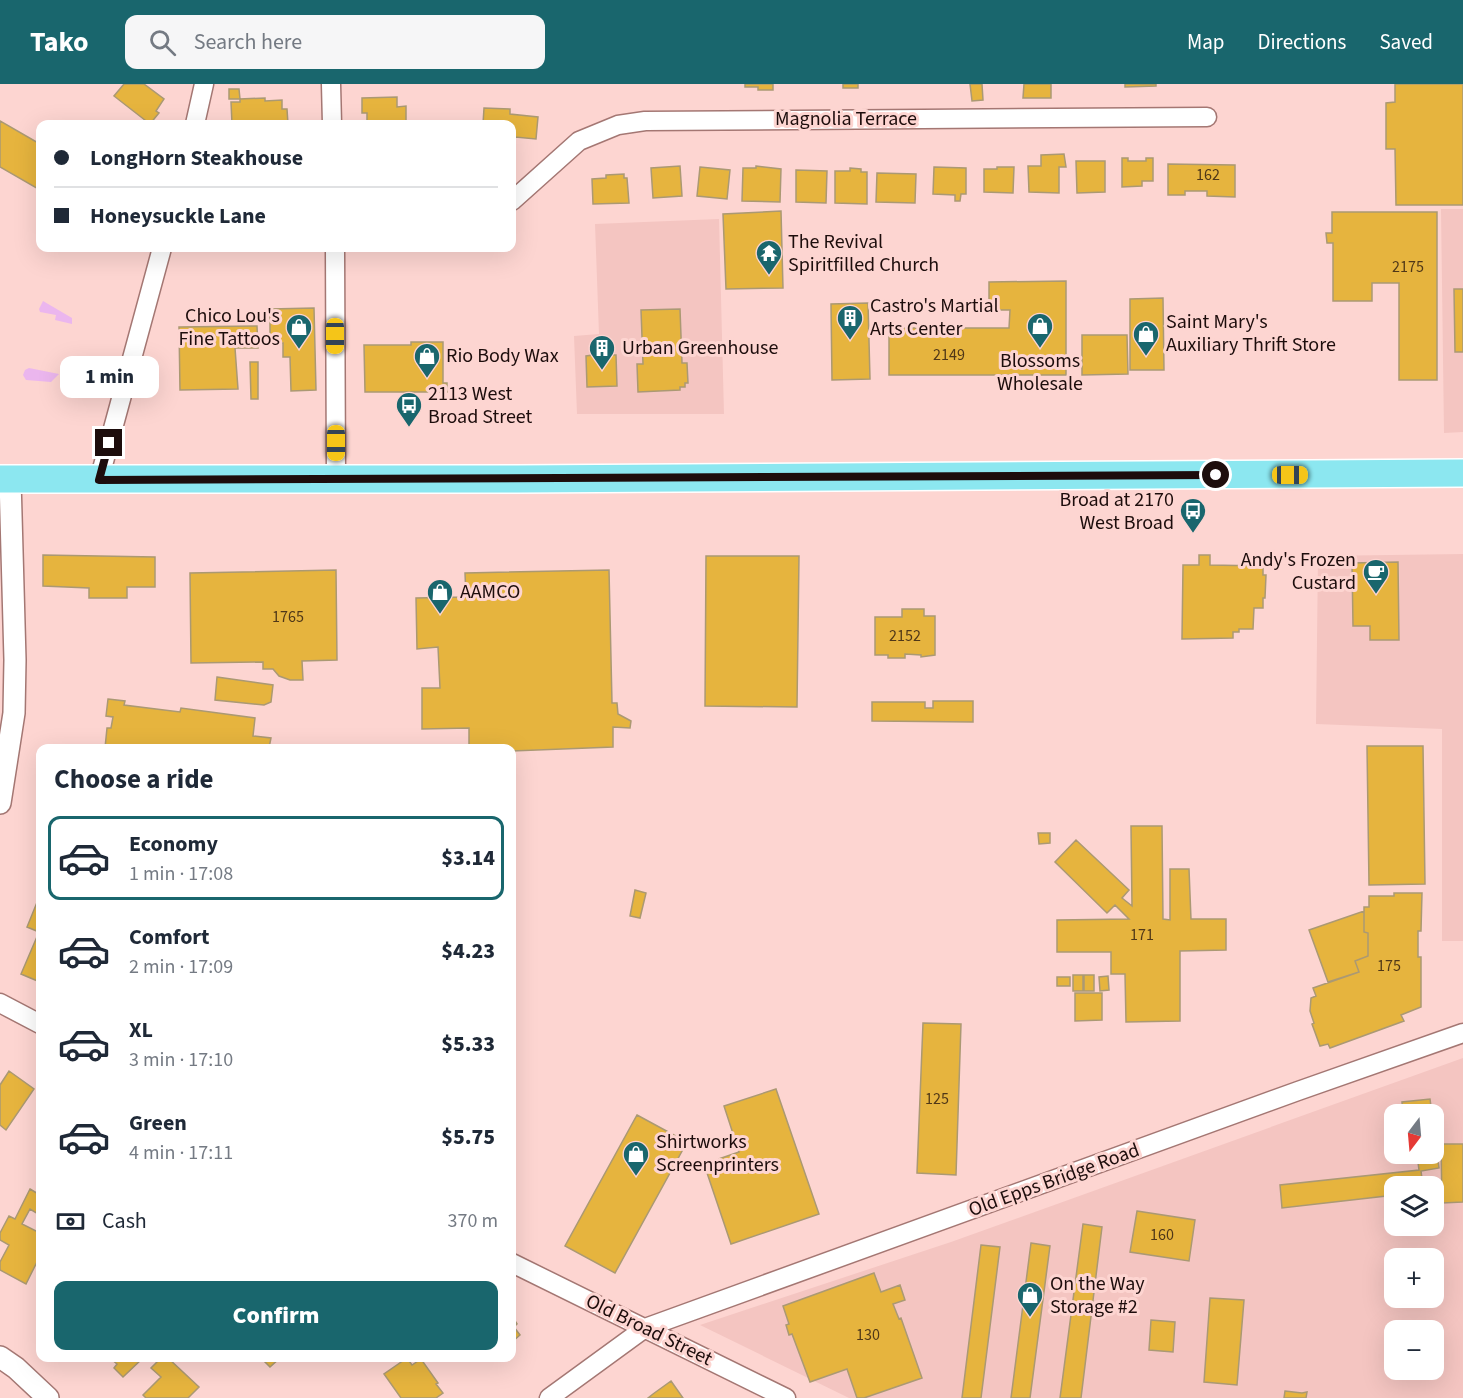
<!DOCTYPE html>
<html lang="en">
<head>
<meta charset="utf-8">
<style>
  :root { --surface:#fff; --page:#f6f6f7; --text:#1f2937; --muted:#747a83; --line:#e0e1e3; --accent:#19666d }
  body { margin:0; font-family:"Source Sans 3",sans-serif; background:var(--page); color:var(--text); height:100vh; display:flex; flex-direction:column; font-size:22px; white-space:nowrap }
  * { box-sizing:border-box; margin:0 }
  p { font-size:20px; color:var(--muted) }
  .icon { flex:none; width:33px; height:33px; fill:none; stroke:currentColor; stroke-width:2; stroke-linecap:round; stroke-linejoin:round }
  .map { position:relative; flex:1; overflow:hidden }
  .side { position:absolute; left:36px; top:660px; width:480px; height:618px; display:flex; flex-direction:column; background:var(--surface); border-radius:12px; box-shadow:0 6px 24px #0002 }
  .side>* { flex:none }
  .hud { position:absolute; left:36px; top:36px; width:480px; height:132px; border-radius:12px; box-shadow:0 6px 24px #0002; display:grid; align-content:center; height:132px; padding:0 18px; background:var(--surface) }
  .needle { width:39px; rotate:196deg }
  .tools { position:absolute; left:1384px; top:1020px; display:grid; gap:12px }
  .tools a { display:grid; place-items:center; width:60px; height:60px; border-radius:12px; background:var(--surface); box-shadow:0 6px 24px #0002; font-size:30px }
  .end { position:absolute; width:27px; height:27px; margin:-14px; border:8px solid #1d0d0c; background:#fff; box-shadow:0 0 0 3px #fff }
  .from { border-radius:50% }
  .bubble { position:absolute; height:42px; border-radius:12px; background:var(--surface); box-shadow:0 6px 24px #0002; font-size:20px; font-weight:800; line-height:42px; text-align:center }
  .car { position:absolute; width:18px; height:36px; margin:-18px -9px; border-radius:8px; box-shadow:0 0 4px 2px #0007; background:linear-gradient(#f5c518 24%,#345 0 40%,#f5c518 0 76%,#345 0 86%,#f5c518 0) }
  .hud b { display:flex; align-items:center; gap:21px; height:57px; font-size:22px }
  .hud b+b { border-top:2px solid var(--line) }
  .hud i { width:15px; height:15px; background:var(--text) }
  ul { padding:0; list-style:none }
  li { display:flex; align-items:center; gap:18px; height:84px; margin:0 12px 9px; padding:0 6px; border:3px solid transparent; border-radius:12px }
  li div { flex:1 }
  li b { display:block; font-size:22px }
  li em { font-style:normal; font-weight:800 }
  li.on { border-color:var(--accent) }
  li>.icon { width:54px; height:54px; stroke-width:1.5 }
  h2 { padding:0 18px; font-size:27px; line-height:72px }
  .pay { display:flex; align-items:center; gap:15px; height:66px; padding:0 18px; font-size:22px }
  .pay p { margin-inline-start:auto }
  .button { display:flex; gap:12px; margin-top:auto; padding:12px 18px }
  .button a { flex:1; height:69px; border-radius:12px; background:var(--accent); color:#fff; font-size:24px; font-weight:800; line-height:69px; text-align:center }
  header { display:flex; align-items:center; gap:36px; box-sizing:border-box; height:84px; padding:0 30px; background:var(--accent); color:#fff }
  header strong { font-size:28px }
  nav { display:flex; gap:33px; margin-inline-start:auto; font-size:21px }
  .search { width:420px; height:54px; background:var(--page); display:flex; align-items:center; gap:15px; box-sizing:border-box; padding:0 21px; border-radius:12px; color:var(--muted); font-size:22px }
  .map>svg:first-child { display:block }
  .built { fill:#f4c5c1; fill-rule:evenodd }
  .green { fill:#ebb6ee }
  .building { fill:#e6b43e; stroke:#ab9973; stroke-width:1.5 }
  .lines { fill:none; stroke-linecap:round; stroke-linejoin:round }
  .minor-casing { stroke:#a47773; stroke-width:21 }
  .tertiary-casing { stroke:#a47773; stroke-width:24 }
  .primary-casing { stroke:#fff; stroke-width:30 }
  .minor { stroke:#fff; stroke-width:18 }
  .tertiary { stroke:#fff; stroke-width:21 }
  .primary { stroke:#8ce7f0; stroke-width:27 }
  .route { stroke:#1d0d0c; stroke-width:8 }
  .labels { text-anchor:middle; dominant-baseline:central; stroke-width:6; stroke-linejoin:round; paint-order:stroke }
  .number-label { font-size:16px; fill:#4f3718 }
  .street-label { font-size:20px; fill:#1d0d0c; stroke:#fdd5d1 }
  .poi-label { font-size:20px; fill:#1d0d0c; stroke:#fdd5d1; text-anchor:start }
</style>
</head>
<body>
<header>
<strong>Tako</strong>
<div class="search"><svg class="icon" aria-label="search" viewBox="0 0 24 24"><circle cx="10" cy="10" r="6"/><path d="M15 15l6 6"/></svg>Search here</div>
<nav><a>Map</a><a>Directions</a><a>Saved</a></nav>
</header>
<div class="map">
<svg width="1463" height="1314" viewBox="0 0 1463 1314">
  <rect width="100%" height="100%" fill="#fdd5d1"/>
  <path class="built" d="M1441,125H1463V348L1444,349Z
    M719,135L724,330H577L574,252L599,250L595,140Z
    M1463,470V857H1442V645L1316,640L1318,472Z
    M1463,974V1314H849L700,1241L951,1158ZM1395,1030H1434V1070H1395ZM1395,1102H1434V1142H1395ZM1395,1174H1434V1214H1395ZM1395,1246H1434V1286H1395Z"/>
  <path class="green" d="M43,217L72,234V240L55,236L56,231L40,228L39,225Z
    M29,284L59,290L51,298L26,296L23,291L25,286Z"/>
  <path class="building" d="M124,0H144L164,15L156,27L159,29L150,40L114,12Z
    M745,0H773V6H758V3H745Z
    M843,0H858V4H843Z
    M970,0H982L983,16L972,17Z
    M1024,0H1051V14H1023Z
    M1125,0H1156V2L1125,3Z
    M1395,0H1463V121H1396L1395,65H1386V19L1395,18Z
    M229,5H239L240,15H229Z
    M397,13V23L406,22V38H367V29H362V14Z
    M265,14V17L282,16V25H287L288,40H232L231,18H240V15Z
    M484,24L510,25V30L538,33L536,55L515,53L513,67H512V40H483Z
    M0,37L40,60V106L0,83Z
    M1064,70L1066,83H1059V109L1029,108L1028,82H1041V71Z
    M1122,74H1128V77H1146V74H1153V97H1142V102L1122,103Z
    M1076,77H1105V108L1077,109Z
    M1168,80L1235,81V113L1207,112V107H1185V111H1168Z
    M680,82L682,112L653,114L651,84Z
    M756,82L781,85L780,118L742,117L743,84H756Z
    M700,83L730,86L727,115L697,112Z
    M934,83L966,84V110H961L960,117H955V111L933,110Z
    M997,83H1014L1013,109L984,108V85H997Z
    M850,84L861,85V88H867V120L835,119V87H850Z
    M796,86L827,87L826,119L796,118Z
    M877,89L916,90L915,119L876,118Z
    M624,90V94H627L629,119L593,120L592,95L606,94V91Z
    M781,127L783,204L726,205L723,130Z
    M1332,128H1437V296H1399V199H1372V217H1333V159H1327L1326,149H1332Z
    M1066,197V291H889V244H1009L1010,226H993L994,220H989V198Z
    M1454,205H1463V268H1455Z
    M1163,214L1164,286H1130V215Z
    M868,219L870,295L832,296L831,220Z
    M314,224L316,306L291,307L290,273H283V259H270V225Z
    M680,225L682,279H687L688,299H685V303H680V306L638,308L637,280H643L641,226Z
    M257,242L258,264H235L238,305L180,306L179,243Z
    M1082,251H1127L1128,290L1082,291Z
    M411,258H443V299H447V308H365L364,261H411Z
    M593,271H616L617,302L587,303L586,272Z
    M250,278H258V315H251Z
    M43,471L155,473V503H127V514H89V504L43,502Z
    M1199,471H1210V481L1263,482V491H1266L1265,514H1263V524H1254L1253,545H1239V548H1233V554L1182,555L1183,481H1199Z
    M706,472H799L797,623L705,622Z
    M1398,478L1399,556H1370V542H1353L1352,479Z
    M336,486L337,576L302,577L303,596H290L279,592L273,585H263V578L191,579L190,489Z
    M609,486L612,619H617L618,630L631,637L630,644L613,643V663L512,667V664H469V644L422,645V604H440L438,563L417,565L416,514L466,513L465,489Z
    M902,525H924V532H935V571L921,573V571L905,570V574H888V571H875V533H902Z
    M217,593L273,601L271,618L264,621L215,616Z
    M108,615L125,617L124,621L180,628L181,624L255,634L253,652L271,654L269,664H105L107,644H111L113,633L106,632Z
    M933,617H973V638L872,637V618H925V624H933Z
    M1367,662H1423L1425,800L1369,801Z
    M1131,742H1162L1163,835L1170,836V785H1189L1191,835H1226V866L1180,867V937L1126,938L1125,890H1111V868H1057V836L1129,835L1115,821L1107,829L1055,778L1076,756L1129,806L1122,814L1132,822Z
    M1038,749H1050V759L1039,760Z
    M635,806L646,809L640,834L630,832Z
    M1394,809H1422L1421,847H1418V873H1421V923L1401,931L1404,937L1330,964L1328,960L1320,962L1312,940L1314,939L1310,927L1311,914L1316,912L1313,904L1359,888L1355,877L1368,872V849L1364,848V823H1369V812H1394Z
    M40,811V898L21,890L39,848L27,843Z
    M1364,827V848L1368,849V872L1355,877L1359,888L1328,898L1309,846Z
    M1073,891H1083V907H1073Z
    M1084,891H1094V907H1084Z
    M1108,892L1109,906L1100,907L1099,893Z
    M1057,893H1070V902H1057Z
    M1075,909H1102V936L1075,937Z
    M923,939L961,940L956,1091L917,1089Z
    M9,987L34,1005L6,1046L0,1041V1001Z
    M776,1005L819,1130L731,1160L704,1080L739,1068L724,1022Z
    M1430,1015L1432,1030H1403L1402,1018Z
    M637,1031L687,1058L615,1189L565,1162Z
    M1434,1046L1439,1084L1421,1087L1423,1102H1395V1111L1282,1124L1280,1101L1419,1086L1417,1071L1408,1072L1407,1070H1434Z
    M1441,1060H1463V1118L1442,1119Z
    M30,1105L40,1111V1125L38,1130L30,1125L22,1140L40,1149V1172L26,1200L0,1186V1178L9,1161L0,1156V1149L9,1132L15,1135Z
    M1137,1127L1195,1136L1189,1177L1130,1168Z
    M1083,1140L1102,1143L1081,1314H1060Z
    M1031,1159L1050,1162L1030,1314H1011Z
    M981,1161L1000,1163L981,1314H962Z
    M874,1189L881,1208L900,1201L905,1216L893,1220L899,1235L901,1234L922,1294L864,1314H857L847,1285L810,1298L792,1250L789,1251L786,1241L789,1240L783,1222Z
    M1210,1214L1244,1216L1237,1301L1204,1298Z
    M512,1232L517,1240L514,1243L520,1251L512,1258Z
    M1151,1236L1175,1238L1173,1268L1149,1266Z
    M110,1274H143L123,1293L114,1284L117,1280Z
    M161,1274H168L199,1303L188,1314H146L143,1311L161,1293L151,1284Z
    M261,1274H280L270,1283Z
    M407,1274L412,1281L421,1275L438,1299L436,1300L443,1309L436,1314H401L384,1290Z
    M671,1297L683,1314H648L653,1310Z
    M1285,1307L1302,1309L1307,1308L1306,1314H1284Z"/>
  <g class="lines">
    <g class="minor-casing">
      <path id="minor" d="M331,0L332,40
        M195,40L204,0
        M512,117L579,57L618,41L645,37L1207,33
        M335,164L336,395
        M99,396L162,164
        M0,919L40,940
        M512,1179L786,1314
        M549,1314L645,1244L1298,1007L1463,949"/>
    </g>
    <g class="tertiary-casing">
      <path id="tertiary" d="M0,719L14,629L15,576L10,395
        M0,1273L16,1284L48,1314"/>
    </g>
    <g class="primary-casing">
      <path id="primary" d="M0,395H517L1463,389"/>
    </g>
    <use href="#minor" class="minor"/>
    <use href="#tertiary" class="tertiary"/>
    <use href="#primary" class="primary"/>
  </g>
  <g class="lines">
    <path class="route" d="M109,359L99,396L1216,391"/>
  </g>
  <defs>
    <g id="temple-pin" transform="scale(1.35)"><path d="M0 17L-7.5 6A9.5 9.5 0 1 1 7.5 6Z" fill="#19666d" stroke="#fdd5d1"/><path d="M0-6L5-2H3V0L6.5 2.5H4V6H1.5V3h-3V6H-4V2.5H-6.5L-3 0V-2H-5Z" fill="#fff"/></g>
    <g id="building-pin" transform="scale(1.35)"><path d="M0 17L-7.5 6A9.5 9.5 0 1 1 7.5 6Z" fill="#19666d" stroke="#fdd5d1"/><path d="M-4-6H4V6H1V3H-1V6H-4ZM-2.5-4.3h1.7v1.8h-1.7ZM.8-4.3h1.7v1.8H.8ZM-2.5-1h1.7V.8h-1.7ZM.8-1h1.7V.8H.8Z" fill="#fff"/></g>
    <g id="shop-pin" transform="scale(1.35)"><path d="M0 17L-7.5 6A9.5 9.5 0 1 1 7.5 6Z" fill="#19666d" stroke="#fdd5d1"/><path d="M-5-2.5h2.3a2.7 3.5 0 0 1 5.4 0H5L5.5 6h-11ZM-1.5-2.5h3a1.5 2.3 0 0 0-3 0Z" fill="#fff"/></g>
    <g id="bus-pin" transform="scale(1.35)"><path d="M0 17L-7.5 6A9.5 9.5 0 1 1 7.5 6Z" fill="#19666d" stroke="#fdd5d1"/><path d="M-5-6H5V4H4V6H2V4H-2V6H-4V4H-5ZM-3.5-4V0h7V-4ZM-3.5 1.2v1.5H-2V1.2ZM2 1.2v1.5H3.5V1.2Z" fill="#fff"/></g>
    <g id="cafe-pin" transform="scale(1.35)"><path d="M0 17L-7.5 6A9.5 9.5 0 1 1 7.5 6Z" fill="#19666d" stroke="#fdd5d1"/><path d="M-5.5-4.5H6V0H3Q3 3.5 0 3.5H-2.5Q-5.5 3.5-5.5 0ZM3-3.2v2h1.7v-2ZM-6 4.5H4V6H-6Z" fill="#fff"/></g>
  </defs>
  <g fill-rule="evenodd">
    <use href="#temple-pin" x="769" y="169"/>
    <use href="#building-pin" x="850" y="234"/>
    <use href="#shop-pin" x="1040" y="242"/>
    <use href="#shop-pin" x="299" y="243"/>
    <use href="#shop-pin" x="1146" y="250"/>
    <use href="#building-pin" x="602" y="264"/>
    <use href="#shop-pin" x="427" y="272"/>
    <use href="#bus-pin" x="409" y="321"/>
    <use href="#bus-pin" x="1193" y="427"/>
    <use href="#cafe-pin" x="1376" y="488"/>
    <use href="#shop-pin" x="440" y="508"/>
    <use href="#shop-pin" x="636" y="1070"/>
    <use href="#shop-pin" x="1030" y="1211"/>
  </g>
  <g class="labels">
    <g class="number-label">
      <text x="1208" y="91">162</text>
      <text x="1408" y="183">2175</text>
      <text x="949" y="271">2149</text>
      <text x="288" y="533">1765</text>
      <text x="905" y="552">2152</text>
      <text x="1142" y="851">171</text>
      <text x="1389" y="882">175</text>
      <text x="937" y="1015">125</text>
      <text x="1162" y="1151">160</text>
      <text x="868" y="1251">130</text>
    </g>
    <g class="street-label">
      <text x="846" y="35">Magnolia Terrace</text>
      <text transform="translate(1054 1096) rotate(-20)">Old Epps Bridge Road</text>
      <text transform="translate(649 1246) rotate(26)">Old Broad Street</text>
    </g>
    <g class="poi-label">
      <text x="788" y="158">The Revival<tspan x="788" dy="23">Spiritfilled Church</tspan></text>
      <text x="870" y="222">Castro's Martial<tspan x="870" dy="23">Arts Center</tspan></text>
      <text x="280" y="232" text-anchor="end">Chico Lou's<tspan x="280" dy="23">Fine Tattoos</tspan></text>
      <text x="1166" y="238">Saint Mary's<tspan x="1166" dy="23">Auxiliary Thrift Store</tspan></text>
      <text x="622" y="264">Urban Greenhouse</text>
      <text x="446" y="272">Rio Body Wax</text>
      <text x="1040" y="277" text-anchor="middle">Blossoms<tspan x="1040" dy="23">Wholesale</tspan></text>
      <text x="428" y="310">2113 West<tspan x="428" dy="23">Broad Street</tspan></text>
      <text x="1174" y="416" text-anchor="end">Broad at 2170<tspan x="1174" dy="23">West Broad</tspan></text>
      <text x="1356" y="476" text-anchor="end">Andy's Frozen<tspan x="1356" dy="23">Custard</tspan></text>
      <text x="460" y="508">AAMCO</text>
      <text x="656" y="1058">Shirtworks<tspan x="656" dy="23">Screenprinters</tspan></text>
      <text x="1050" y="1200">On the Way<tspan x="1050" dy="23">Storage #2</tspan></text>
    </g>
  </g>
</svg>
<div class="tools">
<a><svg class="needle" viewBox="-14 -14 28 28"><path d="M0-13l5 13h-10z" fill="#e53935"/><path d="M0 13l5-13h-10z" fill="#747a83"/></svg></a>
<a><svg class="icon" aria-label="layers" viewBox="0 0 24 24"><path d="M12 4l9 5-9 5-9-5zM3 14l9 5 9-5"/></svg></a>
<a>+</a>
<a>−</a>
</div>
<i class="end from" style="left:1216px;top:391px"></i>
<i class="end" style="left:109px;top:359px"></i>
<div class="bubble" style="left:60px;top:272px;width:99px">1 min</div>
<i class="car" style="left:335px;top:252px;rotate:180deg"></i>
<i class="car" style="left:336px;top:359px;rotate:180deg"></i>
<i class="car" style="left:1290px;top:391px;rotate:90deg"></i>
<div class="hud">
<b><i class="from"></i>LongHorn Steakhouse</b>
<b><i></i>Honeysuckle Lane</b>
</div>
<section class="side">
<h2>Choose a ride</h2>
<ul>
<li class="on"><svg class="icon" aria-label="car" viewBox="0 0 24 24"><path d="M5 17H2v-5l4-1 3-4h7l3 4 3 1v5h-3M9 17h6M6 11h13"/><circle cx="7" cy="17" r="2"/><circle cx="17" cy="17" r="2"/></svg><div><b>Economy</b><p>1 min · 17:08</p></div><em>$3.14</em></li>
<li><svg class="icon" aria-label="car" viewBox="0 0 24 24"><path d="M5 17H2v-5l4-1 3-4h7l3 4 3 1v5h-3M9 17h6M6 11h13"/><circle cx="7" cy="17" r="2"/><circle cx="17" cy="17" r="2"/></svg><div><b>Comfort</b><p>2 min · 17:09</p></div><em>$4.23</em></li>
<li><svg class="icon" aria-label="car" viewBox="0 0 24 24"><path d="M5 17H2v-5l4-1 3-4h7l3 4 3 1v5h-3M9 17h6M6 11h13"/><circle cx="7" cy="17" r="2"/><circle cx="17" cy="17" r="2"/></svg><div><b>XL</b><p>3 min · 17:10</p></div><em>$5.33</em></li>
<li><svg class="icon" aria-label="car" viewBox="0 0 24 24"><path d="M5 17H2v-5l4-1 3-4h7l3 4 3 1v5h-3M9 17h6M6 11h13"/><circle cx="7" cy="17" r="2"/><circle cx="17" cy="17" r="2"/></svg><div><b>Green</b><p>4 min · 17:11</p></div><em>$5.75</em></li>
</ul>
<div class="pay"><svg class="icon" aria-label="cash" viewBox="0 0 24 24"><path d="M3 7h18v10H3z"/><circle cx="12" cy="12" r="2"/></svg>Cash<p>370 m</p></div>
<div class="button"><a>Confirm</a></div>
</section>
</div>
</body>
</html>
